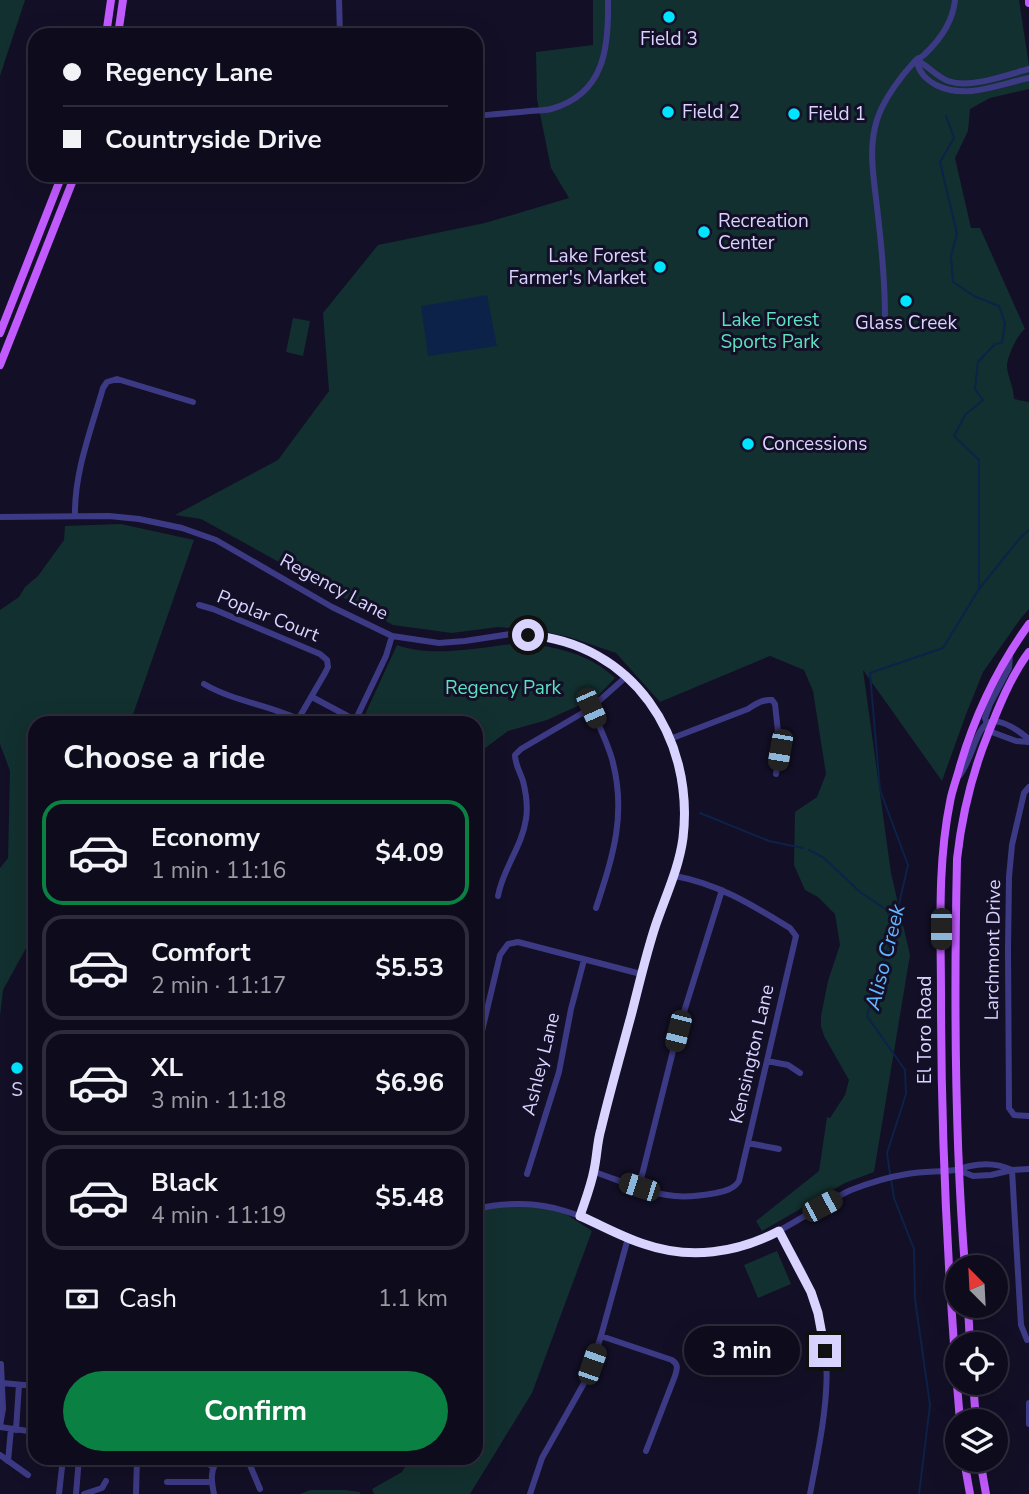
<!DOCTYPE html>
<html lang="en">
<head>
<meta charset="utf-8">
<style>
  :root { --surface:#0e0b1c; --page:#1c1929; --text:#f1f3f6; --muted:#9b9ba3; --line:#2e2b3b; --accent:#0b8043 }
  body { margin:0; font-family:"Nunito Sans",sans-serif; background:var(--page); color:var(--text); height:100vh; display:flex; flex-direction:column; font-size:26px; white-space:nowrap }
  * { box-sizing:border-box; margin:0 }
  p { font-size:23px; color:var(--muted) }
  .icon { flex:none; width:38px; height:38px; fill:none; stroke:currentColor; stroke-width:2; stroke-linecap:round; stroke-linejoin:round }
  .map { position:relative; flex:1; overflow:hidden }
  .details { position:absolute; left:28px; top:716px; width:455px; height:749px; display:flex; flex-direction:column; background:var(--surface); border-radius:21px; box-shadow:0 7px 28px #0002,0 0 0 2px var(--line) }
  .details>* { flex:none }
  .guide { position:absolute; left:28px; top:28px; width:455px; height:154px; border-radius:21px; box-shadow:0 7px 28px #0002,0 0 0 2px var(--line); display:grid; align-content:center; height:154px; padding:0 35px; background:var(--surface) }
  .needle { width:46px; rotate:336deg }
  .buttons { position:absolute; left:945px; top:1255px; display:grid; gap:14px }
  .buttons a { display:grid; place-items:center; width:63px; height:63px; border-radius:50%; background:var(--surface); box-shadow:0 7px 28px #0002,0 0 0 2px var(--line); font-size:35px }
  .end { position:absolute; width:32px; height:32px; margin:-16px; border:9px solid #d9d4ff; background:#111; box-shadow:0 0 0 4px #111 }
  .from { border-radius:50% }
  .bubble { position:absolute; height:49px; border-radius:24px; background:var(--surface); box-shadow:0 7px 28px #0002,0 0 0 2px var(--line); font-size:23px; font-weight:700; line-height:49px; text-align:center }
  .car { position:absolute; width:21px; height:42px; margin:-21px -10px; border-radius:9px; box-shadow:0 0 5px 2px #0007; background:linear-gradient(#222 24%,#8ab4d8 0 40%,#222 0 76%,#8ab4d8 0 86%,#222 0) }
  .guide b { display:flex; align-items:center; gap:24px; height:66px; font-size:26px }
  .guide b+b { border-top:2px solid var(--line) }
  .guide i { width:18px; height:18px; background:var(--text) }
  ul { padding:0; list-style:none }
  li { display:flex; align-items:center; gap:21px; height:105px; margin:0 14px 10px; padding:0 21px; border:4px solid var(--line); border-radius:21px }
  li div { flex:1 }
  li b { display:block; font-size:26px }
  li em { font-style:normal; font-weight:700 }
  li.current { border-color:var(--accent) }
  li>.icon { width:63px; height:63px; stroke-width:1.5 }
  h2 { padding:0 35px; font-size:32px; line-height:84px }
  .pay { display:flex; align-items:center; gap:18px; height:77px; padding:0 35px; font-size:26px }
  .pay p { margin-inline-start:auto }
  .cta { display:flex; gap:14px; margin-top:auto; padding:14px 35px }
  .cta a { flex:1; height:80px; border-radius:42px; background:var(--accent); color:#fff; font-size:28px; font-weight:700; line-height:80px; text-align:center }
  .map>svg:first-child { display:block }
  .green { fill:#12302f }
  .water { fill:#0c2248 }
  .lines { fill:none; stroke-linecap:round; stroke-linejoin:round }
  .stream { stroke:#0c2248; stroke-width:2 }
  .minor { stroke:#3d3a85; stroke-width:6 }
  .major { stroke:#c25bff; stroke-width:8 }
  .route { stroke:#d9d4ff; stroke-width:9 }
  .poi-dot { fill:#00e5ff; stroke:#130f26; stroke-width:2.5 }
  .labels { text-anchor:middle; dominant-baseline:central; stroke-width:6; stroke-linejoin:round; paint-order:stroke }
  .poi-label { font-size:19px; fill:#d9d4ff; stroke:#130f26; text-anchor:start }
  .park-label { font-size:19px; fill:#5fe0c0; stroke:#130f26 }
  .street-label { font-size:19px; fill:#d9d4ff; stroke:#130f26 }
  .water-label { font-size:21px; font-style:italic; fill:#62b6ff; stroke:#130f26 }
</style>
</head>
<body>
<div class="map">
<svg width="1029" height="1494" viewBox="0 0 1029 1494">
  <rect width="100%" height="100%" fill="#130f26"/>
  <path class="green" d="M0,0H25L0,76Z
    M593,0H1019L1029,66V89L990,98L970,109L968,131L955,158L971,228H980L1025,329C1017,335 1008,355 1007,365C1007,376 1014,387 1014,399L1029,402V609L1021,618L983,672L965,717L942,781L863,670L891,873L910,955L874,1172L845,1183L762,1231L756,1221L819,1171L827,1117L830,1118L845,1095L849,1080L824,1036L821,1026V1016L828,981L840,945L835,914L818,897L805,890L794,865L795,812L817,797L826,774L813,691L804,670L770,656L660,702L616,653L569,637L537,630L498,627L452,633L393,625L201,519L175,515L278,460L329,391L323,313L378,245L485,223L569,198L551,168L537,99L536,52L593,45Z
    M293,318L310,321L303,356L286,352Z
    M121,524L194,540L130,723H35V932L3,990L0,1016V868L8,858L10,771L0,744V610L19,597L25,587L38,576L64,540L65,526Z
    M523,643C557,647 590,654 615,678L597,697L547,720L508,731L476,755V723H361L397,645C435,659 484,646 523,643Z
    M502,1204L557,1208L592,1231L532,1393L470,1494H374L372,1489L402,1472L410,1458H476V1211Z
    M777,1251L791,1284L758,1298L744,1265Z
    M310,1490H345L360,1492V1494H300Z"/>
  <path class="water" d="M487,295L497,346L428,356L421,306Z"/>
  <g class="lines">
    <path class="stream" d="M946,116L954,138L940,162L957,234L951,256L953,282L974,296L999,306L1005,323L1002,343L995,344L978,362L975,389L983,400L965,415L954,436L979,460V587
      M700,813L769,841L803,848
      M809,850L824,858L860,892L887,910L893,928
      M890,1174L887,1153L906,1094L905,1070L867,1016L893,930L908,865L880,790L870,673L943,648L979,589L1020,538L1029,530
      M891,1179L894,1198L914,1249L915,1299L930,1405L919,1494"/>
    <path class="minor" d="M339,0L340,35
      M916,60C920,73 924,78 936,85C966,100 999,84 1029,78
      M916,60C928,65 935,76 948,81C971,89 1006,75 1029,69
      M476,116C494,114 512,113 530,111C536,110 544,111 551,109C605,94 609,47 608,0
      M128,175C171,183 212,183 255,175
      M885,318C885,284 882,250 878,216C875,184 867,150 877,120C883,100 901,76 915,61C921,55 918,60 924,55C940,40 953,21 955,0
      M75,516C74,473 91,430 103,388L107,382L117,379L193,402
      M0,517L109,516L139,519L182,528L216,540L332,607L392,636L439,643L465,641L511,634L545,636L583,647L606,660L627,676L642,691L654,707L670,739L678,762L684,809L683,838L675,876L656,923L641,974L599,1132L594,1172L580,1216
      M199,605L213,609L320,654L327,660L328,667L325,673L296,723
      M1010,655L1009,668L990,704L985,718L989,731L1016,741L1029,742
      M204,684C233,701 268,705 298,719
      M312,697L355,720
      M591,708C599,725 607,742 612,759C627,814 613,856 596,908
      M354,723L386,656L392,636
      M670,739L748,709C756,704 763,699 772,700L775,704L780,750L776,774
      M960,775C982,743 974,695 1029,739
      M1029,787L1024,793L1012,845L1009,877L1008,949L1009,1108L1014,1115L1029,1116
      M498,896C503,868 522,847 526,819C528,807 526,793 523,781C520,772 515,764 515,755L521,749L591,708L627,676
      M476,1056L500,955L508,944L518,942L641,974
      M767,1061L788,1065L800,1073
      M748,1143L779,1149
      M958,1170L973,1176L991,1175L1012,1170L1029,1169
      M1012,1170L1021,1325L1027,1340
      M594,1172C616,1179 645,1192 667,1195C683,1198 700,1196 716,1193C725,1191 734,1189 739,1181L796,936L790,928C752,905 719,884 675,876
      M527,1174L559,1072L571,1009L584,960
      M639,1187L678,1031L722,890
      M476,1209C504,1202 537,1202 565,1211C623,1229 656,1261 722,1251C771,1244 808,1210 851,1190C869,1183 889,1177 907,1174C923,1171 939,1172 955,1170C960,1169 965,1167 970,1166C984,1163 999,1164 1012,1170
      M780,1231C789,1248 800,1265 808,1283C840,1357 824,1419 810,1494
      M601,1336L672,1360C679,1365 677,1369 675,1376L646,1451
      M2,1383L35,1386
      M1029,1403V1424
      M0,1426L3,1409L1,1364
      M0,1427L35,1432
      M16,1430L19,1385
      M0,1455L28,1475
      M199,1458L213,1467
      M247,1458L260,1489
      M341,1458L346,1460L352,1458
      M327,1460L335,1458
      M8,1461L11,1429
      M167,1482H212
      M59,1494L63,1458
      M76,1494L79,1458
      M84,1494L102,1488L106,1481
      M136,1494L137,1458
      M214,1494C211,1480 210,1469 219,1458
      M530,1494L542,1458L588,1376L601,1336L628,1238"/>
    <path class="major" d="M1029,0V3
      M106,35L111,0
      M118,35L123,0
      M0,333L62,175
      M0,365L75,175
      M965,1267C954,1132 954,995 957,859C962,814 971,776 988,734C999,706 1011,676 1029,652
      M968,1306L970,1344
      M973,1382L976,1421
      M960,1421C948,1280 941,1139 941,997C941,932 937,866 950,802C952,790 957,778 960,766C975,715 998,667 1029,624
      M964,1460L970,1494
      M980,1460L986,1494"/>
  </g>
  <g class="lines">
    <path class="route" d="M528,635C632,643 695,737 683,838C679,868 666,895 656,924C646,954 639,985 631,1016C621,1053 610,1091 601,1129C597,1142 597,1157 594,1170C591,1186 585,1201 580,1216C601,1225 622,1237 644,1244C690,1260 737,1253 779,1231L811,1292L818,1313L825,1351"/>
  </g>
  <g class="poi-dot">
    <circle cx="669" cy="17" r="7"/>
    <circle cx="668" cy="112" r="7"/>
    <circle cx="794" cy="114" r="7"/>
    <circle cx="704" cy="232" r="7"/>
    <circle cx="660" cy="267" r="7"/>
    <circle cx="906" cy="301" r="7"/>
    <circle cx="748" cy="444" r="7"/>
    <circle cx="17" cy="1068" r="7"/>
  </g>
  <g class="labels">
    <g class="poi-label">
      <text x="669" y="39" text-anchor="middle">Field 3</text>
      <text x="682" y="112">Field 2</text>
      <text x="808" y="114">Field 1</text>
      <text x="718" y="221">Recreation<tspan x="718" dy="22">Center</tspan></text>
      <text x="646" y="256" text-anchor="end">Lake Forest<tspan x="646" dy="22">Farmer's Market</tspan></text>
      <text x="906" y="323" text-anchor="middle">Glass Creek</text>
      <text x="762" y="444">Concessions</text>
      <text x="17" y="1090" text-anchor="middle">S</text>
    </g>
    <g class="park-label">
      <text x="770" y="320">Lake Forest<tspan x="770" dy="22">Sports Park</tspan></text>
      <text x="503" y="688">Regency Park</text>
    </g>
    <g class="street-label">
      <text transform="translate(334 587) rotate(28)">Regency Lane</text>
      <text transform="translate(268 616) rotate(22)">Poplar Court</text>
      <text transform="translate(993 950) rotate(-89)">Larchmont Drive</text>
      <text transform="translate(925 1030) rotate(-90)">El Toro Road</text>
      <text transform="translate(752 1054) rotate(-77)">Kensington Lane</text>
      <text transform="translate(541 1064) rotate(-76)">Ashley Lane</text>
    </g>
    <g class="water-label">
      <text transform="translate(885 957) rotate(-76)">Aliso Creek</text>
    </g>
  </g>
</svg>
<div class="buttons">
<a><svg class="needle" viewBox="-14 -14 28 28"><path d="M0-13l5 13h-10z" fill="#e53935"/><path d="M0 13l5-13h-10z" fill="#9b9ba3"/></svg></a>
<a><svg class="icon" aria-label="locate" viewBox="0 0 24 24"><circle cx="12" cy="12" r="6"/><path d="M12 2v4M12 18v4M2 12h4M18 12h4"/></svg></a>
<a><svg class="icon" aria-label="layers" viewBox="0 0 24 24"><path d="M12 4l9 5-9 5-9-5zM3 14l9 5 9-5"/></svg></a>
</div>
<i class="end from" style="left:528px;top:635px"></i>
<i class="end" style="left:825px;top:1351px"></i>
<div class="bubble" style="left:684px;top:1326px;width:116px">3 min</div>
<i class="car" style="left:591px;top:708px;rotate:156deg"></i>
<i class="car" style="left:780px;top:750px;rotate:190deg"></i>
<i class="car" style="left:941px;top:929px;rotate:180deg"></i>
<i class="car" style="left:678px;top:1031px;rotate:194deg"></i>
<i class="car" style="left:639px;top:1187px;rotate:288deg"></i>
<i class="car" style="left:822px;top:1206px;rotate:62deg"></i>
<i class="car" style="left:592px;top:1364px;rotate:19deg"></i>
<div class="guide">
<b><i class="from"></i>Regency Lane</b>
<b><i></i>Countryside Drive</b>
</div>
<section class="details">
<h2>Choose a ride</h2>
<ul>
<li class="current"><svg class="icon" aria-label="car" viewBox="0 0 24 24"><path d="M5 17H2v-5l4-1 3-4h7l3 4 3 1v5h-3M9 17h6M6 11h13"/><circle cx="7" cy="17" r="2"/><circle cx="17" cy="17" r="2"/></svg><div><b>Economy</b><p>1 min · 11:16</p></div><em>$4.09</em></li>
<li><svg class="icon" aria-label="car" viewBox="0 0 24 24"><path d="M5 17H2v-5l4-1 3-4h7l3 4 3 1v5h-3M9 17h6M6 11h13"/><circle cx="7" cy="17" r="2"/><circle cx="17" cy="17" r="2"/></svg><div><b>Comfort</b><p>2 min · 11:17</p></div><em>$5.53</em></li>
<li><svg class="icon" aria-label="car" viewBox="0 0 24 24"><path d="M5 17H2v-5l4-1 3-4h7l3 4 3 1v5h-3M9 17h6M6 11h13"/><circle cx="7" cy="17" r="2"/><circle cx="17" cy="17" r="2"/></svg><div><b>XL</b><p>3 min · 11:18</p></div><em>$6.96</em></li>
<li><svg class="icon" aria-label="car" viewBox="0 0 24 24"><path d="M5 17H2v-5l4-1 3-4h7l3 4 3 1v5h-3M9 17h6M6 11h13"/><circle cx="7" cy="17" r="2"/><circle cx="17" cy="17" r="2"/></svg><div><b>Black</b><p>4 min · 11:19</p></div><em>$5.48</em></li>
</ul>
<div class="pay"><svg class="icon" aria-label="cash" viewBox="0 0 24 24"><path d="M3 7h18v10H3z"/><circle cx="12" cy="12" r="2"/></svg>Cash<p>1.1 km</p></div>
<div class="cta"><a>Confirm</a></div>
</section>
</div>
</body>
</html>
